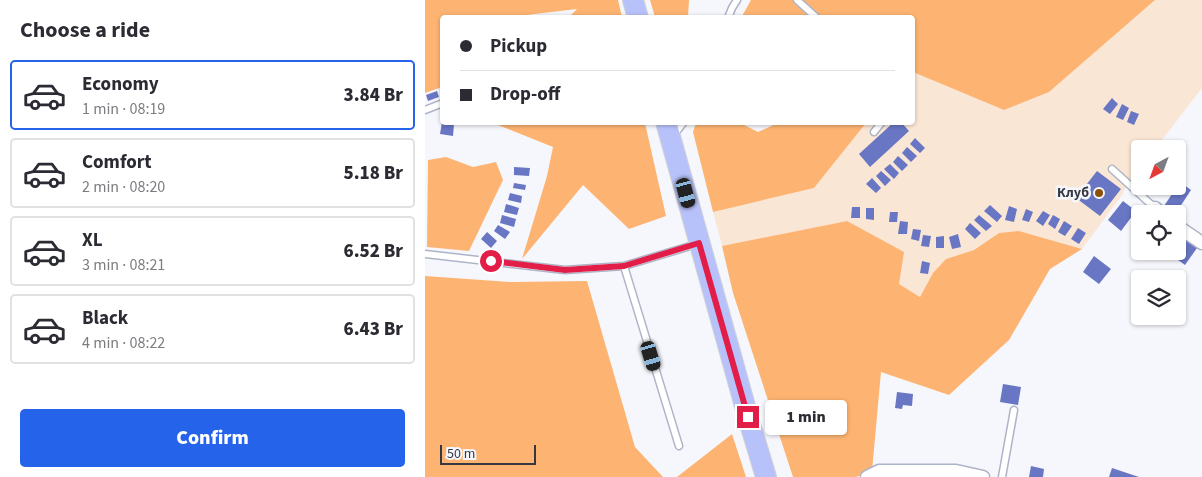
<!DOCTYPE html>
<html lang="en">
<head>
<meta charset="utf-8">
<style>
  :root { --surface:#fff; --page:#f2f2f3; --text:#2b2b33; --muted:#7c7c81; --line:#e1e1e2; --accent:#2563eb }
  body { margin:0; font-family:"Source Sans 3",sans-serif; background:var(--page); color:var(--text); height:100vh; display:flex; flex-direction:column; font-size:19px; white-space:nowrap }
  * { box-sizing:border-box; margin:0 }
  p { font-size:16px; color:var(--muted) }
  .icon { flex:none; width:28px; height:28px; fill:none; stroke:currentColor; stroke-width:2; stroke-linecap:round; stroke-linejoin:round }
  .map { position:relative; flex:1; overflow:hidden }
  .side { display:flex; flex-direction:column; background:var(--surface); width:425px }
  .side>* { flex:none }
  .guide { position:absolute; left:15px; top:15px; width:475px; height:110px; border-radius:5px; box-shadow:0 1px 4px #0004; display:grid; align-content:center; height:110px; padding:0 20px; background:var(--surface) }
  .needle { width:32px; rotate:221deg }
  .tools { position:absolute; left:706px; top:140px; display:grid; gap:10px }
  .tools a { display:grid; place-items:center; width:55px; height:55px; border-radius:5px; background:var(--surface); box-shadow:0 1px 4px #0004; font-size:25px }
  .scale { position:absolute; left:15px; bottom:12px; width:96px; box-sizing:border-box; padding-left:5px; border:2px solid #363841; border-top:0; font-size:14px; line-height:18px; white-space:nowrap; color:#363841; -webkit-text-stroke:4px #f6f7fc; paint-order:stroke }
  .end { position:absolute; width:22px; height:22px; margin:-11px; border:6px solid #e11d48; background:#fff; box-shadow:0 0 0 2px #fff }
  .from { border-radius:50% }
  .bubble { position:absolute; height:35px; border-radius:5px; background:var(--surface); box-shadow:0 1px 4px #0004; font-size:16px; font-weight:800; line-height:35px; text-align:center }
  .car { position:absolute; width:15px; height:30px; margin:-15px -8px; border-radius:6px; box-shadow:0 0 4px 1px #0007; background:linear-gradient(#222 24%,#8ab4d8 0 40%,#222 0 76%,#8ab4d8 0 86%,#222 0) }
  .guide b { display:flex; align-items:center; gap:18px; height:48px; font-size:19px }
  .guide b+b { border-top:1px solid var(--line) }
  .guide i { width:12px; height:12px; background:var(--text) }
  ul { padding:0; list-style:none }
  li { display:flex; align-items:center; gap:15px; height:70px; margin:0 10px 8px; padding:0 10px; border:2px solid var(--line); border-radius:5px }
  li div { flex:1 }
  li b { display:block; font-size:19px }
  li em { font-style:normal; font-weight:800 }
  li.on { border-color:var(--accent) }
  li>.icon { width:45px; height:45px; stroke-width:1.5 }
  h2 { padding:0 20px; font-size:22px; line-height:60px }
  .button { display:flex; gap:10px; margin-top:auto; padding:10px 20px }
  .button a { flex:1; height:58px; border-radius:5px; background:var(--accent); color:#fff; font-size:20px; font-weight:800; line-height:58px; text-align:center }
  main { display:flex; flex:1; min-height:0 }
  .map>svg:first-child { display:block }
  .green { fill:#fae6d5 }
  .forest { fill:#fdb472 }
  .building { fill:#6876c3 }
  .lines { fill:none; stroke-linecap:round; stroke-linejoin:round }
  .service-casing { stroke:#aeb4c8; stroke-width:9 }
  .minor-casing { stroke:#aeb4c8; stroke-width:15 }
  .primary-casing { stroke:#d3d3d5; stroke-width:22 }
  .service { stroke:#fff; stroke-width:6 }
  .minor { stroke:#fff; stroke-width:12 }
  .primary { stroke:#b8c2fa; stroke-width:20 }
  .route { stroke:#e11d48; stroke-width:6 }
  .poi-dot { fill:#8b500c; stroke:#f6f7fc; stroke-width:2 }
  .labels { text-anchor:middle; dominant-baseline:central; stroke-width:5; stroke-linejoin:round; paint-order:stroke }
  .poi-label { font-size:14px; font-weight:bold; fill:#363841; stroke:#f6f7fc; text-anchor:end }
</style>
</head>
<body>
<main>
<section class="side">
<h2>Choose a ride</h2>
<ul>
<li class="on"><svg class="icon" aria-label="car" viewBox="0 0 24 24"><path d="M5 17H2v-5l4-1 3-4h7l3 4 3 1v5h-3M9 17h6M6 11h13"/><circle cx="7" cy="17" r="2"/><circle cx="17" cy="17" r="2"/></svg><div><b>Economy</b><p>1 min · 08:19</p></div><em>3.84 Br</em></li>
<li><svg class="icon" aria-label="car" viewBox="0 0 24 24"><path d="M5 17H2v-5l4-1 3-4h7l3 4 3 1v5h-3M9 17h6M6 11h13"/><circle cx="7" cy="17" r="2"/><circle cx="17" cy="17" r="2"/></svg><div><b>Comfort</b><p>2 min · 08:20</p></div><em>5.18 Br</em></li>
<li><svg class="icon" aria-label="car" viewBox="0 0 24 24"><path d="M5 17H2v-5l4-1 3-4h7l3 4 3 1v5h-3M9 17h6M6 11h13"/><circle cx="7" cy="17" r="2"/><circle cx="17" cy="17" r="2"/></svg><div><b>XL</b><p>3 min · 08:21</p></div><em>6.52 Br</em></li>
<li><svg class="icon" aria-label="car" viewBox="0 0 24 24"><path d="M5 17H2v-5l4-1 3-4h7l3 4 3 1v5h-3M9 17h6M6 11h13"/><circle cx="7" cy="17" r="2"/><circle cx="17" cy="17" r="2"/></svg><div><b>Black</b><p>4 min · 08:22</p></div><em>6.43 Br</em></li>
</ul>
<div class="button"><a>Confirm</a></div>
</section>
<div class="map">
<svg width="777" height="477" viewBox="0 0 777 477">
  <rect width="100%" height="100%" fill="#f6f7fc"/>
  <path class="green" d="M730,0H777V88L730,149H715V168L703,183L697,195L657,249L594,231L574,233L549,250L521,259L495,297L474,284L422,221L297,246L288,212L389,188L441,123L488,122V72L579,110L624,92Z"/>
  <path class="forest" d="M0,0H193L197,17H144L152,9L93,16L91,17L18,18L17,87L0,93Z
    M225,0H264L263,17H230Z
    M326,0H730L624,92L579,110L488,72V18H316Z
    M68,123H220L241,216L204,229L158,185L97,259L122,176L128,147Z
    M271,123H315L333,132L353,123H441L389,188L288,212L268,132Z
    M21,157L48,167L71,162L78,180L44,251L2,247L3,160Z
    M422,221L479,252L474,284L495,297L508,273L521,259L549,250L574,233L594,231L657,249L625,269L584,340L524,395L456,372L447,471L431,477H368L308,293L297,246Z
    M0,276L86,282L162,281L210,447L238,477H0Z
    M307,434L321,477H252Z"/>
  <path class="building" d="M12,91L14,97L3,101L1,95Z
    M687,98L693,104L685,114L678,109Z
    M697,104L704,108L698,120L691,117Z
    M706,111L714,114L709,125L702,122Z
    M17,122L29,124L28,136L15,134Z
    M469,122H476L484,131L445,167L434,154Z
    M490,138L500,148L495,153L485,144Z
    M482,147L492,156L486,162L477,153Z
    M473,156L483,165L477,171L468,162Z
    M465,164L474,173L469,179L459,169Z
    M89,167L105,168L104,176L89,175Z
    M456,171L466,180L460,186L451,176Z
    M672,171L696,189L675,216L651,198Z
    M447,178L456,188L451,193L441,184Z
    M755,182L766,190L751,213L739,206Z
    M89,183L101,185L100,190L88,188Z
    M85,193L97,196L96,203L83,200Z
    M698,201L711,211L696,231L683,220Z
    M81,204L94,208L92,215L79,212Z
    M565,205L577,216L572,222L559,211Z
    M584,206L592,209L589,222L580,220Z
    M427,207H435V218H426Z
    M441,208H449V220L441,219Z
    M601,209L608,212L604,222L597,220Z
    M618,211L625,215L618,226L611,221Z
    M465,212H473L472,222H464Z
    M77,215L91,219L89,227L75,223Z
    M554,215L567,226L561,231L549,220Z
    M628,215L635,219L630,229L623,224Z
    M475,221L483,222L482,234H473Z
    M639,221L647,226L640,236L633,232Z
    M545,223L556,233L550,239L540,229Z
    M73,225L85,232L80,239L69,231Z
    M653,228L661,233L654,244L646,239Z
    M488,229L496,230L494,241L486,239Z
    M62,232L72,241L66,248L56,239Z
    M533,234L536,247L527,249L524,237Z
    M498,235L506,236L504,247L496,246Z
    M519,236V248H511V237Z
    M762,240L772,248L760,265L749,257Z
    M669,256L686,269L674,284L658,272Z
    M497,261L505,263L503,274L495,273Z
    M578,384L596,387L593,405L575,402Z
    M472,392L488,394L487,406L478,405L477,409L470,408Z
    M606,466L619,469L618,477H604Z
    M687,468L714,477H684Z"/>
  <g class="lines">
    <g class="service-casing">
      <path id="service" d="M372,0L392,18
        M303,18L307,8L312,0
        M0,110L18,103
        M449,132L457,122
        M248,136L259,122
        M687,169L730,208
        M0,254L140,270L199,266L272,244
        M199,266L254,446
        M577,477L589,410"/>
    </g>
    <g class="minor-casing">
      <path id="minor" d="M730,208L737,214
        M752,226L777,243
        M442,477L454,471H531L558,477"/>
    </g>
    <g class="primary-casing">
      <path id="primary" d="M208,0L213,18
        M241,122L323,417L341,477"/>
    </g>
    <use href="#service" class="service"/>
    <use href="#minor" class="minor"/>
    <use href="#primary" class="primary"/>
  </g>
  <g class="lines">
    <path class="route" d="M66,261L140,270L199,266L274,243L323,417"/>
  </g>
  <circle class="poi-dot" cx="674" cy="193" r="5"/>
  <g class="labels">
    <g class="poi-label">
      <text x="664" y="193">Клуб</text>
    </g>
  </g>
</svg>
<div class="tools">
<a><svg class="needle" viewBox="-14 -14 28 28"><path d="M0-13l5 13h-10z" fill="#e53935"/><path d="M0 13l5-13h-10z" fill="#7c7c81"/></svg></a>
<a><svg class="icon" aria-label="locate" viewBox="0 0 24 24"><circle cx="12" cy="12" r="6"/><path d="M12 2v4M12 18v4M2 12h4M18 12h4"/></svg></a>
<a><svg class="icon" aria-label="layers" viewBox="0 0 24 24"><path d="M12 4l9 5-9 5-9-5zM3 14l9 5 9-5"/></svg></a>
</div>
<div class="scale">50 m</div>
<i class="end from" style="left:66px;top:261px"></i>
<i class="end" style="left:323px;top:417px"></i>
<div class="bubble" style="left:340px;top:400px;width:82px">1 min</div>
<i class="car" style="left:261px;top:193px;rotate:165deg"></i>
<i class="car" style="left:226px;top:356px;rotate:163deg"></i>
<div class="guide">
<b><i class="from"></i>Pickup</b>
<b><i></i>Drop-off</b>
</div>
</div>
</main>
</body>
</html>
